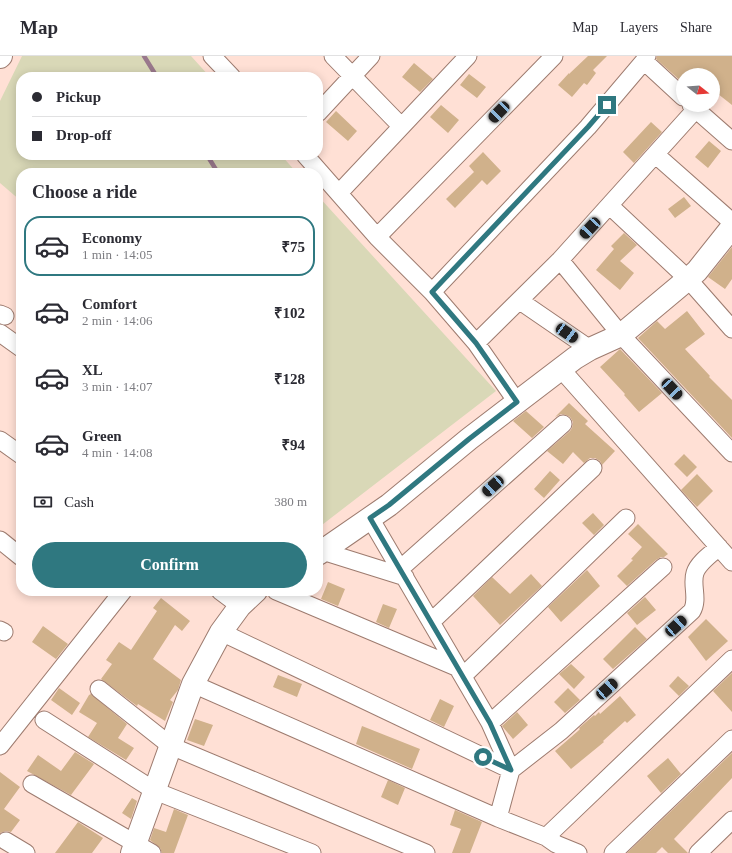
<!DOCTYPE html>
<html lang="en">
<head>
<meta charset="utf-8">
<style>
  :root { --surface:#fff; --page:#f2f2f3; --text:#2b2b33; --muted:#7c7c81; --line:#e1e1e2; --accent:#2f7880 }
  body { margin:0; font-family:Georgia,serif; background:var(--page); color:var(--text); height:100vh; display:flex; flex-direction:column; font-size:15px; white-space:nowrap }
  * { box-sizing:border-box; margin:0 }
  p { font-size:13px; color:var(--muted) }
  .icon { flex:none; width:22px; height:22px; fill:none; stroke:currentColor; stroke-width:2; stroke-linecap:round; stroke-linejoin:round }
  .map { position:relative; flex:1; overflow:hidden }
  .sheet { position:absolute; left:16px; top:112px; width:307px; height:428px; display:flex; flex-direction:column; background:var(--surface); border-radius:16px; box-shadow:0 2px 10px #0003 }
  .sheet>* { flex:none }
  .hud { position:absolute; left:16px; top:16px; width:307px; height:88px; border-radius:16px; box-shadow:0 2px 10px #0003; display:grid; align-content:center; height:88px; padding:0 16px; background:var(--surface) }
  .needle { width:26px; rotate:107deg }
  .buttons { position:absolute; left:676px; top:12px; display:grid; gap:8px }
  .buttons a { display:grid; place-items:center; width:44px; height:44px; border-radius:50%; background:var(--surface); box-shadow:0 2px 10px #0003; font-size:20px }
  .end { position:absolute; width:18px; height:18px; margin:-9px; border:5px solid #2f7880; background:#fff; box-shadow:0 0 0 2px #fff }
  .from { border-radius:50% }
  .car { position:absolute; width:12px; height:24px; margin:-12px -6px; border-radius:5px; box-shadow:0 0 3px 1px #0007; background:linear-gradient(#222 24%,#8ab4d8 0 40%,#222 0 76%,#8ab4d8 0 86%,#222 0) }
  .hud b { display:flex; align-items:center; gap:14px; height:38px; font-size:15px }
  .hud b+b { border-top:1px solid var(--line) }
  .hud i { width:10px; height:10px; background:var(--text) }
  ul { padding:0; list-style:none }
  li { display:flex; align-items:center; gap:12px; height:60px; margin:0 8px 6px; padding:0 8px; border:2px solid transparent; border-radius:16px }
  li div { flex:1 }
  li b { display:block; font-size:15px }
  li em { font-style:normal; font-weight:800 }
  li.current { border-color:var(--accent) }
  li>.icon { width:36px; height:36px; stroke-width:1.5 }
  h2 { padding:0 16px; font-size:18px; line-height:48px }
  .pay { display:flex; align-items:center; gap:10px; height:44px; padding:0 16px; font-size:15px }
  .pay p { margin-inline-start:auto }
  .action { display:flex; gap:8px; margin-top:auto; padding:8px 16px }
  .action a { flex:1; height:46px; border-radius:24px; background:var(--accent); color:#fff; font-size:16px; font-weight:800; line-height:46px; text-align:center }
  header { display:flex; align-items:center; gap:24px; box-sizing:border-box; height:56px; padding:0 20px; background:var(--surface); border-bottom:1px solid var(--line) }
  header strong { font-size:19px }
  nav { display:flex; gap:22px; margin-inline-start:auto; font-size:14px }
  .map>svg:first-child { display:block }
  .green { fill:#d9d8b7 }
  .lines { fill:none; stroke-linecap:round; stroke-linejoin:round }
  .stream { stroke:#99788c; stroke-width:4.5 }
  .building { fill:#d0b18b }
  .minor-casing { stroke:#9d7b6f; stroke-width:19 }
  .tertiary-casing { stroke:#9d7b6f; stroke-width:24 }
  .minor { stroke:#fff; stroke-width:17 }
  .tertiary { stroke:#fff; stroke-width:22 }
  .route { stroke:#2f7880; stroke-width:5 }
</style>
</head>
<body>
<header>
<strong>Map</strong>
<nav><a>Map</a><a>Layers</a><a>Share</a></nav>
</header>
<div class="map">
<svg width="732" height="797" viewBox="0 0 732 797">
  <rect width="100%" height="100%" fill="#ffe0d5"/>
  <path class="green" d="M22,0H191L210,21H21V99H281L297,117H21V145L0,127V45Z
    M318,140L496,335L318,472Z"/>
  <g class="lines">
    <path class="stream" d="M144,0L157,21
      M207,99L218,117"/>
  </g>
  <path class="building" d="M588,0H607L593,14L596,17L587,29L584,27L572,41L558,29L569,17V18Z
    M657,0H732V49L713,34V19H683V27L656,3Z
    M414,7L433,23L420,36L402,21Z
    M469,18L486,31L477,42L460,29Z
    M441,49L459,64L448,77L430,61Z
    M336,55L357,75L348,85L326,66Z
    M651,66L662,76L634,107L623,96Z
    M709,85L721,95L708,112L695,101Z
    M483,96L501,115L487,129L482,124L455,152L446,143L474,116L469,110Z
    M684,141L691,150L675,162L668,153Z
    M624,177L637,189L620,205L634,217L620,234L596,214L614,193L611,190Z
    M732,191V223L725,233L708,221Z
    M687,255L705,278L685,293L710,320L709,321L732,344V382L638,282L657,265L665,273Z
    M620,293L662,337L639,356L624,339L625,338L600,311Z
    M569,347L588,365L585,368L615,395L602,409L600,405L595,402H590L584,407L573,396L563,408L547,395L570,375L572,372L573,366L570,361L566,359L561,358L555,361Z
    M526,355L544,371L532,382L513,365Z
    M684,398L697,411L687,421L674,408Z
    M550,415L560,424L544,442L534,433Z
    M697,418L713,435L697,451L681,434Z
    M593,457L604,469L594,479L582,467Z
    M638,468L668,498L664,501H661L656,504L627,530L617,520L633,504L631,503L642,491L628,478Z
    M587,514L600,530L561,566L548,551Z
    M531,518L542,530L500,569L473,540L492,521L510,538Z
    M328,526L345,533L338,550L321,543Z
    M645,541L656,554L637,569L627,557Z
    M161,542L190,565L182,575L175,569L153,603L181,624L178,634L170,644L173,646L165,665L138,648L137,650L101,623L112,608L106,604L119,586L131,594L157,555L153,552Z
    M383,548L397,553L389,572L376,566Z
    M706,563L728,585L706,605L688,581Z
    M43,570L68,588L56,603L32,586Z
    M635,571L647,583L613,613L603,603Z
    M571,608L585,621L574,633L559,618Z
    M732,617V656L713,635Z
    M278,619L302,628L297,641L273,631Z
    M678,620L689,630L679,640L669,630Z
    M59,632L80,647L72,659L51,644Z
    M568,632L580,644L565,657L554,646Z
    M91,638L127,668L118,682L134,692L126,704L88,681L97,667L79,656L89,639Z
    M620,640L636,659L627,667L625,665L603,685L604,686L571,713L555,695L578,675L580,673L579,672L594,659L595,660L599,656L600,658Z
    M440,643L454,650L444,671L430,664Z
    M517,656L528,669L513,683L502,670Z
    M195,663L213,669L204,690L187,684Z
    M362,670L420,693L412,713L356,688Z
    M75,696L94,708L71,739L27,715L38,699L61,715Z
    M732,697V722L674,783L688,797H668L662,791L656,797H627Z
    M668,702L681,718L661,737L647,720Z
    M0,716L20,731L4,753L20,764L11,776L6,775L0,777Z
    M388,724L405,732L398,749L381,741Z
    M132,742L137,745L131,763L122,757Z
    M174,753L188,759L174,797H162L160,792L150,784L154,772L166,776Z
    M455,754L482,766L470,797H452L461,773L450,769Z
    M78,766L103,782L92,797H55Z"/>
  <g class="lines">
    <g class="minor-casing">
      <path id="minor" d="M212,0L232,21
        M333,0L401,70
        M647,0L644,5L683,41
        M691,49L732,85
        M318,57L371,0
        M305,99L377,181L432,236L476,287L517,346
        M656,99L732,166
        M339,137L468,0
        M610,150L688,223L732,273
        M377,181L554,0
        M560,204L621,279L732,397
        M432,236L588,71L644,5
        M520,245L590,293
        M0,258L5,260
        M0,277L21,292
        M476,287L560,204L696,53
        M561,313L732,506
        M0,384L21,399
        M370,462L490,667L511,714L498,762
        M0,484L21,501
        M322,495L405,521
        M400,513L563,368
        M220,535L240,550
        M276,535L456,611
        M431,566L593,412
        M0,574L4,576
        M221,576L511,714L561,675L692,555C699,543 691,529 695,517C698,507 711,498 719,491
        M463,620L626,462
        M193,628L498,762L546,781L556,788L578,797
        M99,633L171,690L426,797
        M44,664L155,735L312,797
        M490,667L663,511
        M0,690L123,535
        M32,728L152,797
        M546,781L732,603
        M6,785L26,797
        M613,797L732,683
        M698,797L732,764"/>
    </g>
    <g class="tertiary-casing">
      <path id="tertiary" d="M0,1L1,0
        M318,498L389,449L469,383L575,302L590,293L621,279L688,223L697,215L732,171
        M132,797L193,628L221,576L240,550L256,535"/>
    </g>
    <use href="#minor" class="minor"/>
    <use href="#tertiary" class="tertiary"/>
  </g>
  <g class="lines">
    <path class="route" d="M483,701L511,714L490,667L370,462L389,449L469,383L517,346L476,287L432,236L588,71L607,49"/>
  </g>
</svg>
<div class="buttons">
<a><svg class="needle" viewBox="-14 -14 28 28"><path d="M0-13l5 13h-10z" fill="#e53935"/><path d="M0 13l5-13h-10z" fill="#7c7c81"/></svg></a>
</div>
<i class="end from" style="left:483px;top:701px"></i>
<i class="end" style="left:607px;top:49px"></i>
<i class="car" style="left:499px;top:56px;rotate:224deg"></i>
<i class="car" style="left:590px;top:172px;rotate:223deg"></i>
<i class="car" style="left:567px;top:277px;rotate:125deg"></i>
<i class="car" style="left:672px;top:333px;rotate:137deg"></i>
<i class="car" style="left:493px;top:430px;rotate:228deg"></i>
<i class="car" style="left:676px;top:570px;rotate:48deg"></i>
<i class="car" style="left:607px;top:633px;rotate:48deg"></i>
<div class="hud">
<b><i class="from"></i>Pickup</b>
<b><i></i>Drop-off</b>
</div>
<section class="sheet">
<h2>Choose a ride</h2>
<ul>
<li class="current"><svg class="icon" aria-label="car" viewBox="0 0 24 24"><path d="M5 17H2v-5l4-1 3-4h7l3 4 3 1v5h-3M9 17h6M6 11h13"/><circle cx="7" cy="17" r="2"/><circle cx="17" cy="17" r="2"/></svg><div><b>Economy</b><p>1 min · 14:05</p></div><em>₹75</em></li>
<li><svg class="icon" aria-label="car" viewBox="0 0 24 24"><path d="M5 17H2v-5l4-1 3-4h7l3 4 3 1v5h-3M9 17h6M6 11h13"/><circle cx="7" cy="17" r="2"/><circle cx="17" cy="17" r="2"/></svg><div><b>Comfort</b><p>2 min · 14:06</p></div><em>₹102</em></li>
<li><svg class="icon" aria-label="car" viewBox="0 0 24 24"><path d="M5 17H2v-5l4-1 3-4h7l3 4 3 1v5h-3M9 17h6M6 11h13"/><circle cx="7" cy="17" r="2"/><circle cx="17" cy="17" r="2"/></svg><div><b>XL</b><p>3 min · 14:07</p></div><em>₹128</em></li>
<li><svg class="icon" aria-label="car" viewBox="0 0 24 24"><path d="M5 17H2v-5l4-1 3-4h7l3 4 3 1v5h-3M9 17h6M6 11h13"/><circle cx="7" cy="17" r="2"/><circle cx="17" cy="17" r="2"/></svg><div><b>Green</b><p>4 min · 14:08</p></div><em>₹94</em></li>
</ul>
<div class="pay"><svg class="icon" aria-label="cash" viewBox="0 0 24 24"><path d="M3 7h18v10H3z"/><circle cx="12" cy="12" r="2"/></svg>Cash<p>380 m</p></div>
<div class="action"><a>Confirm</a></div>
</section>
</div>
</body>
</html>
